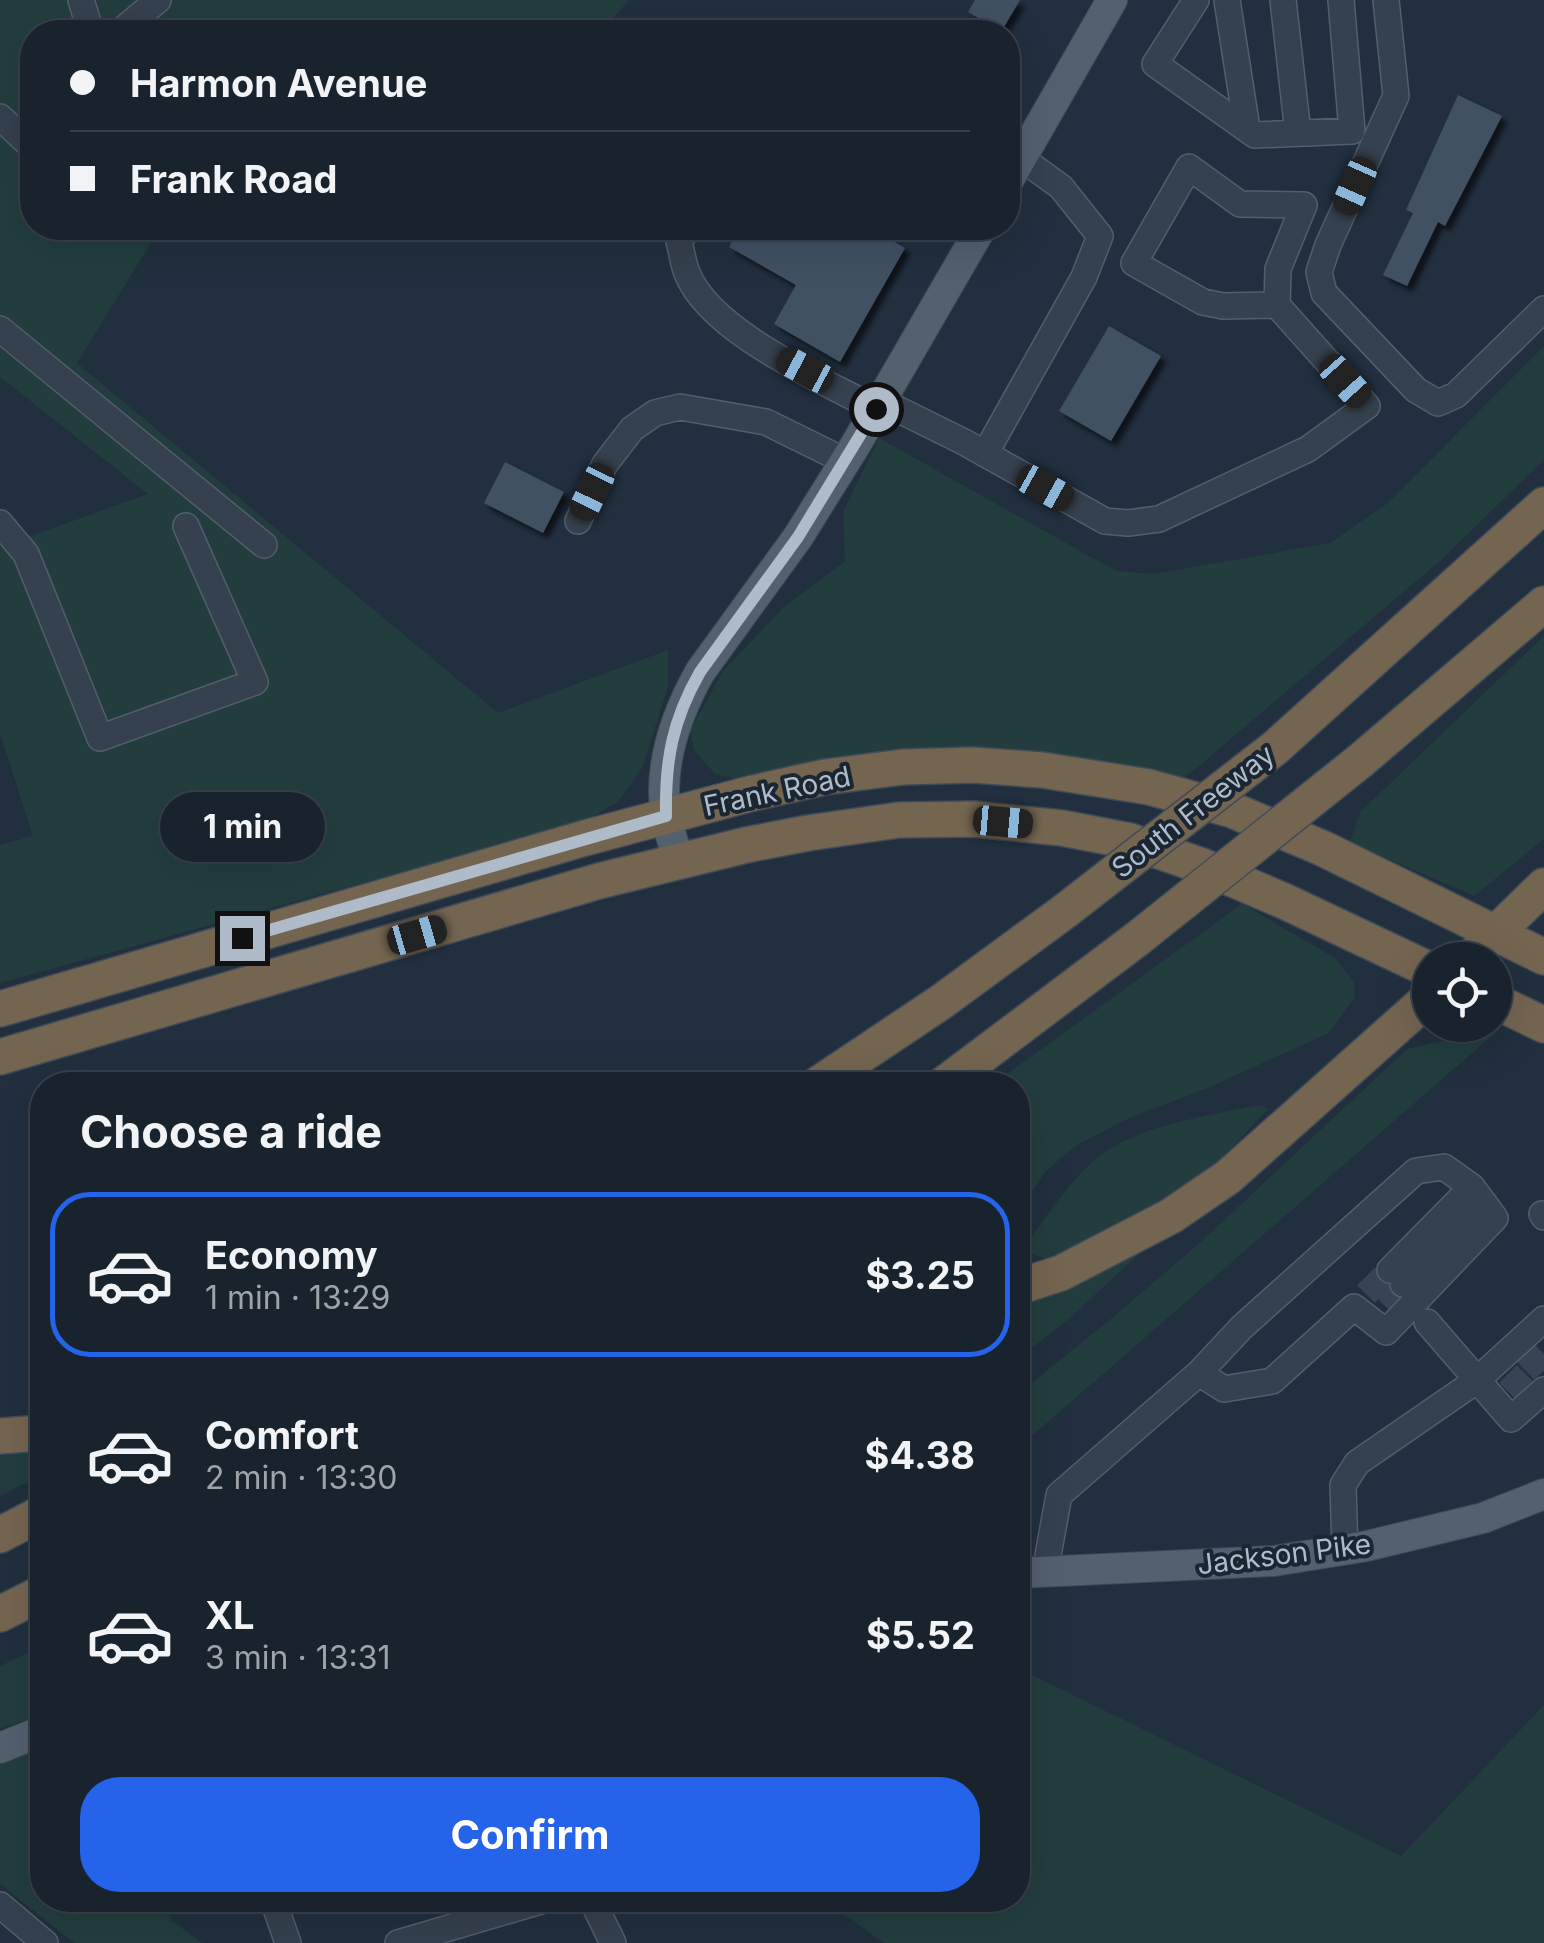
<!DOCTYPE html>
<html lang="en">
<head>
<meta charset="utf-8">
<style>
  :root { --surface:#19232e; --page:#262f3a; --text:#f1f3f6; --muted:#9fa4aa; --line:#37404a; --accent:#2563eb }
  body { margin:0; font-family:Inter,sans-serif; background:var(--page); color:var(--text); height:100vh; display:flex; flex-direction:column; font-size:38px; white-space:nowrap }
  * { box-sizing:border-box; margin:0 }
  p { font-size:32px; color:var(--muted) }
  .icon { flex:none; width:55px; height:55px; fill:none; stroke:currentColor; stroke-width:2; stroke-linecap:round; stroke-linejoin:round }
  .map { position:relative; flex:1; overflow:hidden }
  .side { position:absolute; left:30px; top:1072px; width:1000px; height:840px; display:flex; flex-direction:column; background:var(--surface); border-radius:40px; box-shadow:0 10px 40px #0002,0 0 0 2px var(--line) }
  .side>* { flex:none }
  .guide { position:absolute; left:20px; top:20px; width:1000px; height:220px; border-radius:40px; box-shadow:0 10px 40px #0002,0 0 0 2px var(--line); display:grid; align-content:center; height:220px; padding:0 50px; background:var(--surface) }
  .controls { position:absolute; left:1412px; top:942px; display:grid; gap:20px }
  .controls a { display:grid; place-items:center; width:100px; height:100px; border-radius:50%; background:var(--surface); box-shadow:0 10px 40px #0002,0 0 0 2px var(--line); font-size:50px }
  .end { position:absolute; width:45px; height:45px; margin:-22px; border:12px solid #b0bbc9; background:#111; box-shadow:0 0 0 5px #111 }
  .from { border-radius:50% }
  .bubble { position:absolute; height:70px; border-radius:35px; background:var(--surface); box-shadow:0 10px 40px #0002,0 0 0 2px var(--line); font-size:32px; font-weight:700; line-height:70px; text-align:center }
  .car { position:absolute; width:30px; height:60px; margin:-30px -15px; border-radius:12px; box-shadow:0 0 8px 2px #0007; background:linear-gradient(#222 24%,#8ab4d8 0 40%,#222 0 76%,#8ab4d8 0 86%,#222 0) }
  .guide b { display:flex; align-items:center; gap:35px; height:95px; font-size:38px }
  .guide b+b { border-top:2px solid var(--line) }
  .guide i { width:25px; height:25px; background:var(--text) }
  ul { padding:0; list-style:none }
  li { display:flex; align-items:center; gap:30px; height:165px; margin:0 20px 15px; padding:0 30px; border:5px solid transparent; border-radius:40px }
  li div { flex:1 }
  li b { display:block; font-size:38px }
  li em { font-style:normal; font-weight:700 }
  li.current { border-color:var(--accent) }
  li>.icon { width:90px; height:90px; stroke-width:1.5 }
  h2 { padding:0 50px; font-size:45px; line-height:120px }
  .cta { display:flex; gap:20px; margin-top:auto; padding:20px 50px }
  .cta a { flex:1; height:115px; border-radius:40px; background:var(--accent); color:#fff; font-size:40px; font-weight:700; line-height:115px; text-align:center }
  .map>svg:first-child { display:block }
  .green { fill:#233d3f }
  .building { fill:#415162; filter:url(#shadow) }
  .lines { fill:none; stroke-linecap:round; stroke-linejoin:round }
  .minor-tunnel { stroke:#364453; stroke-width:25; stroke-dasharray:25 12; stroke-linecap:butt }
  .minor-casing { stroke:#535e6c; stroke-width:28 }
  .major-casing { stroke:#3e4a57; stroke-width:32 }
  .highway-casing { stroke:#404b59; stroke-width:38 }
  .minor { stroke:#35414e; stroke-width:25 }
  .major { stroke:#53606e; stroke-width:30 }
  .highway { stroke:#746551; stroke-width:35 }
  .highway-bridge-casing { stroke:#404b59; stroke-width:38; stroke-linecap:butt }
  .highway-bridge { stroke:#746551; stroke-width:35 }
  .route { stroke:#b0bbc9; stroke-width:12 }
  .labels { text-anchor:middle; dominant-baseline:central; stroke-width:8; stroke-linejoin:round; paint-order:stroke }
  .street-label { font-size:28px; fill:#b0bbc9; stroke:#1a2632 }
</style>
</head>
<body>
<div class="map">
<svg width="1544" height="1943" viewBox="0 0 1544 1943">
  <defs>
    <filter id="shadow"><feDropShadow dx="5.5" dy="5.5" stdDeviation="2.5" flood-color="#0009"/></filter>
  </defs>
  <rect width="100%" height="100%" fill="#212f3e"/>
  <path class="green" d="M0,0H629L601,32H32V228H160L77,363L498,713L668,650V687L642,768L618,802L580,823L0,983V845L33,836L0,734V547L148,494L0,377Z
    M1544,346V460L1442,559L1173,788L1087,768L737,779L715,774L694,750L690,731L723,671L783,608L845,561L843,512L879,438L1116,571L1154,574L1330,543L1388,503Z
    M1544,636V839L1474,896L1350,842L1360,812Z
    M1241,903L1335,958L1354,982L1355,997L1329,1033L1210,1087L1129,1118L1075,1146L1046,1171L1018,1212V1085H992L1232,911Z
    M1501,1028L1018,1448V1394L1112,1318L1204,1239L1407,1049Z
    M1260,1105L1268,1109L1205,1176L1151,1210L1050,1260L1031,1254L1027,1243C1047,1215 1066,1187 1091,1163C1132,1125 1207,1116 1260,1105Z
    M1130,1249L1139,1254L1071,1317L1018,1359V1302Z
    M42,1445V1475L0,1496V1450Z
    M42,1646V1714L0,1729V1666Z
    M1018,1668L1401,1856L1544,1705V1943H884L824,1900H1018Z
    M42,1744V1900H165L171,1920L202,1943H74L0,1884V1761Z"/>
  <path class="building" d="M975,0H1020L1001,32L968,12Z
    M1458,95L1502,116L1445,226L1438,222L1407,286L1383,275L1413,213L1406,210Z
    M740,228H870L905,248L840,362L774,324L796,285L729,247Z
    M1109,326L1161,356L1111,441L1059,411Z
    M505,462L564,492L543,533L484,503Z"/>
  <g class="lines">
    <path class="minor-tunnel" d="M1366,1294L1390,1270
      M1383,1304L1403,1284
      M1526,1353L1544,1372
      M1508,1374L1524,1390"/>
    <g class="minor-casing">
      <path id="minor" d="M81,0L91,32
        M1196,0L1155,64L1255,135L1352,131L1341,0
        M1227,0L1247,129
        M1283,0L1298,133
        M1386,0L1396,96L1328,245L1319,272L1324,293L1416,390L1438,403L1456,395L1544,309
        M120,32L158,0
        M0,117L32,147
        M688,228L679,242C682,252 683,263 687,273C710,332 822,380 876,409
        M0,329L264,545
        M881,401L964,442L1105,521L1128,523L1159,519L1308,449L1367,406L1277,305L1278,269L1304,205L1240,204L1189,167L1134,263L1203,302L1223,306L1277,305
        M985,454L1084,277L1100,236L1061,187L1021,158
        M578,521L605,464L632,429L655,413L680,407L766,422L845,461
        M0,523L26,554L100,738L255,682L186,526
        M1542,1214L1544,1217
        M1390,1270L1472,1187
        M1403,1284L1484,1203
        M1427,1322L1511,1419L1544,1390
        M1345,1550L1343,1485L1357,1463L1476,1381L1544,1319
        M1045,1572L1059,1495L1199,1373L1242,1327L1416,1171L1444,1167L1472,1187L1495,1218L1386,1332L1354,1307L1272,1381L1224,1389L1199,1373
        M273,1900L288,1943
        M592,1900L613,1943
        M0,1905L45,1943
        M398,1943L544,1900"/>
    </g>
    <g class="major-casing">
      <path id="major" d="M1008,181L1112,0
        M680,863C675,848 669,832 666,817C658,767 676,715 700,672L798,537L856,444L981,228
        M1018,1573L1274,1561L1367,1546L1483,1518L1544,1494
        M0,1748L42,1731"/>
    </g>
    <g class="highway-casing">
      <path id="highway" d="M1276,747L1544,505
        M1360,761L1544,604
        M1468,960L1544,886
        M1495,1001L1544,1025
        M0,1009L585,838L753,793L825,777L903,767L973,765L1042,770L1149,787L1232,810L1322,848L1544,957
        M0,1057L599,881L746,845L808,833L899,820L974,819L1062,828L1130,841L1202,866L1284,901L1430,970
        M817,1085L941,1002L1065,911
        M943,1085L1137,939
        M1018,1287L1061,1273L1171,1216L1228,1177L1430,997
        M0,1436L42,1433
        M0,1535L42,1513
        M0,1614L42,1593"/>
    </g>
    <use href="#minor" class="minor"/>
    <use href="#major" class="major"/>
    <use href="#highway" class="highway"/>
    <g class="highway-bridge-casing">
      <path id="highway-bridge" d="M1065,911L1276,747
        M1137,939L1360,761"/>
    </g>
    <use href="#highway-bridge" class="highway-bridge"/>
  </g>
  <g class="lines">
    <path class="route" d="M242,938L666,816C665,761 672,721 700,672L798,537L876,409"/>
  </g>
  <g class="labels">
    <g class="street-label">
      <text transform="translate(777 791) rotate(-12)">Frank Road</text>
      <text transform="translate(1193 811) rotate(-38)">South Freeway</text>
      <text transform="translate(1284 1554) rotate(-7)">Jackson Pike</text>
    </g>
  </g>
</svg>
<div class="controls">
<a><svg class="icon" aria-label="locate" viewBox="0 0 24 24"><circle cx="12" cy="12" r="6"/><path d="M12 2v4M12 18v4M2 12h4M18 12h4"/></svg></a>
</div>
<i class="end from" style="left:876px;top:409px"></i>
<i class="end" style="left:242px;top:938px"></i>
<div class="bubble" style="left:160px;top:792px;width:165px">1 min</div>
<i class="car" style="left:1355px;top:186px;rotate:204deg"></i>
<i class="car" style="left:805px;top:370px;rotate:298deg"></i>
<i class="car" style="left:1345px;top:381px;rotate:138deg"></i>
<i class="car" style="left:1045px;top:488px;rotate:119deg"></i>
<i class="car" style="left:592px;top:492px;rotate:206deg"></i>
<i class="car" style="left:1003px;top:822px;rotate:95deg"></i>
<i class="car" style="left:417px;top:935px;rotate:74deg"></i>
<div class="guide">
<b><i class="from"></i>Harmon Avenue</b>
<b><i></i>Frank Road</b>
</div>
<section class="side">
<h2>Choose a ride</h2>
<ul>
<li class="current"><svg class="icon" aria-label="car" viewBox="0 0 24 24"><path d="M5 17H2v-5l4-1 3-4h7l3 4 3 1v5h-3M9 17h6M6 11h13"/><circle cx="7" cy="17" r="2"/><circle cx="17" cy="17" r="2"/></svg><div><b>Economy</b><p>1 min · 13:29</p></div><em>$3.25</em></li>
<li><svg class="icon" aria-label="car" viewBox="0 0 24 24"><path d="M5 17H2v-5l4-1 3-4h7l3 4 3 1v5h-3M9 17h6M6 11h13"/><circle cx="7" cy="17" r="2"/><circle cx="17" cy="17" r="2"/></svg><div><b>Comfort</b><p>2 min · 13:30</p></div><em>$4.38</em></li>
<li><svg class="icon" aria-label="car" viewBox="0 0 24 24"><path d="M5 17H2v-5l4-1 3-4h7l3 4 3 1v5h-3M9 17h6M6 11h13"/><circle cx="7" cy="17" r="2"/><circle cx="17" cy="17" r="2"/></svg><div><b>XL</b><p>3 min · 13:31</p></div><em>$5.52</em></li>
</ul>
<div class="cta"><a>Confirm</a></div>
</section>
</div>
</body>
</html>
